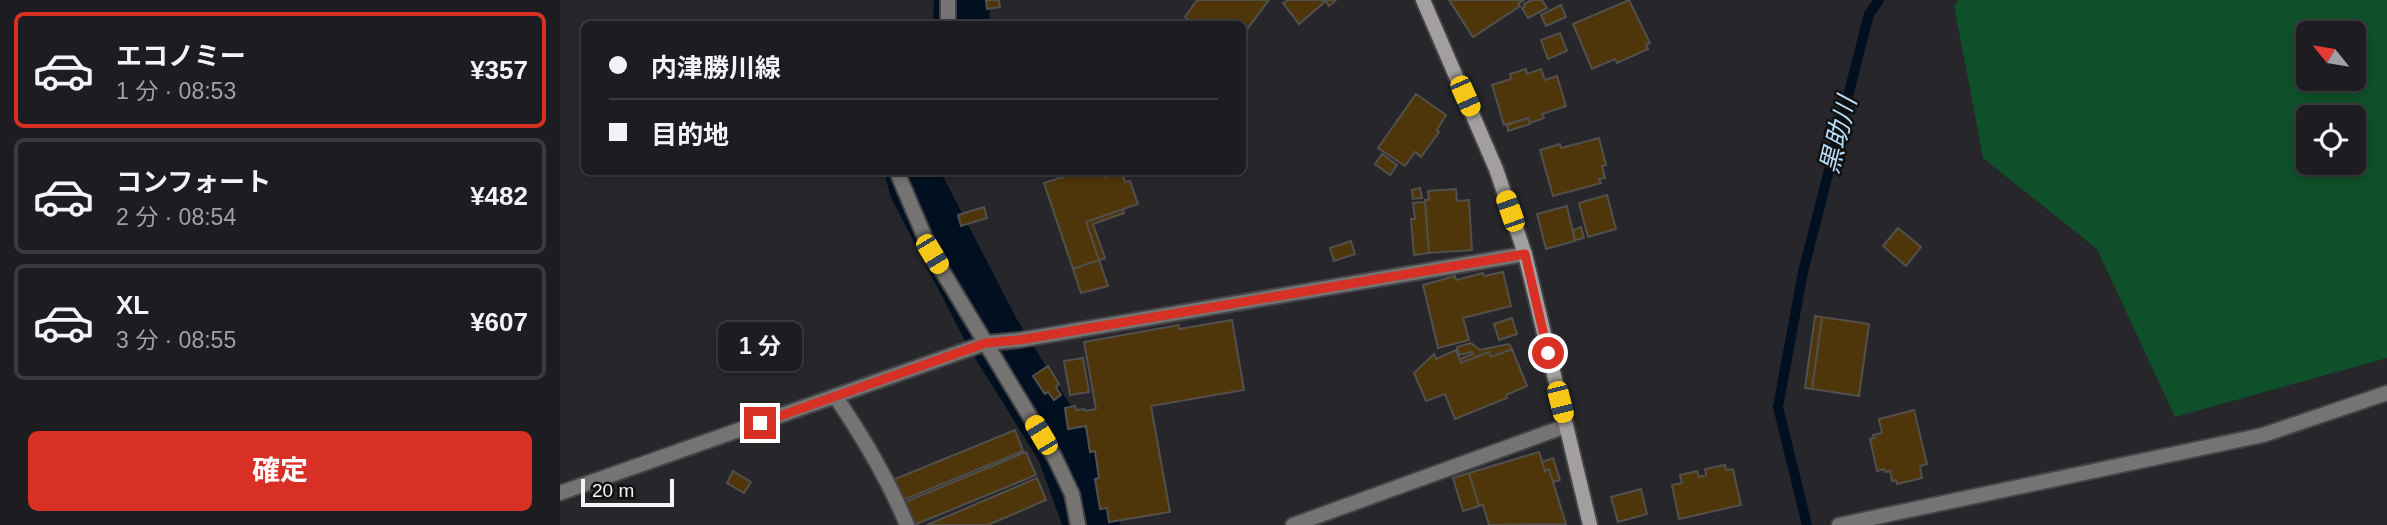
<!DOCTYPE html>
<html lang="ja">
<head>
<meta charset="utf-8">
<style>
  :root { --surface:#1d1c20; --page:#2a292d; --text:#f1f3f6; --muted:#a0a1a5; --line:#3b3a3e; --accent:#d93025 }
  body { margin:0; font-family:Arial,"Noto Sans JP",sans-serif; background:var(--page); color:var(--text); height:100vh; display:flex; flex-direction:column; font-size:26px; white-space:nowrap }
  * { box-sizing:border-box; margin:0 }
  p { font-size:23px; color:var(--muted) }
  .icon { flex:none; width:38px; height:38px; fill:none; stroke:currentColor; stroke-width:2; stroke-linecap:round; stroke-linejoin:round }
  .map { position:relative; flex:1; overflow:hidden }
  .details { display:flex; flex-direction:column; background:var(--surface); width:560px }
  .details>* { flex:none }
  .guide { position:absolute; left:21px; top:21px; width:665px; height:154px; border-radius:10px; box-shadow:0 4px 10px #0003,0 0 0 2px var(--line); display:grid; align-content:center; height:154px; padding:0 28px; background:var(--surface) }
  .needle { width:46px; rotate:300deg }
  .controls { position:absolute; left:1736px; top:21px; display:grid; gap:14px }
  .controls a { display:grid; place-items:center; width:70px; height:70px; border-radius:10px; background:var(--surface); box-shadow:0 4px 10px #0003,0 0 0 2px var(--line); font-size:35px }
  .scale { position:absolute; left:21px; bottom:18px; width:93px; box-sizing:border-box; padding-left:7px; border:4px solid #f4f3f6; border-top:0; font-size:19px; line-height:24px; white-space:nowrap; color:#f4f3f6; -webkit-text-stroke:5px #101011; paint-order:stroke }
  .end { position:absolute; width:32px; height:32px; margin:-16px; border:9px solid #d93025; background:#fff; box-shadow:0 0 0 4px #fff }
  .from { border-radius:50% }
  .bubble { position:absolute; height:49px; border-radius:10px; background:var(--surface); box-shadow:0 4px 10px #0003,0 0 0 2px var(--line); font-size:23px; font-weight:700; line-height:49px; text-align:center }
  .car { position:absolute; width:21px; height:42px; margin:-21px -10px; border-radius:9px; box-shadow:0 0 5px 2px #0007; background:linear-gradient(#f5c518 24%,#345 0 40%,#f5c518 0 76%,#345 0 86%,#f5c518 0) }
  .guide b { display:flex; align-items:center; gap:24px; height:66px; font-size:26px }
  .guide b+b { border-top:2px solid var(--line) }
  .guide i { width:18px; height:18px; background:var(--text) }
  ul { padding:12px 0 0; list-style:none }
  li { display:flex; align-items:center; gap:21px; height:116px; margin:0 14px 10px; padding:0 14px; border:4px solid var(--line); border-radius:10px }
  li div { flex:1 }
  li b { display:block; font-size:26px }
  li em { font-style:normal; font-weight:700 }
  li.active { border-color:var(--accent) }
  li>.icon { width:63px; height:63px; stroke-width:1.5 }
  .cta { display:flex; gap:14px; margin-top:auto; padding:14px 28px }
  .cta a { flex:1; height:80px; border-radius:10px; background:var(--accent); color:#fff; font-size:28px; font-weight:700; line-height:80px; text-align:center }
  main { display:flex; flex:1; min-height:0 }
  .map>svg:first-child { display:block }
  .green { fill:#0e5029; fill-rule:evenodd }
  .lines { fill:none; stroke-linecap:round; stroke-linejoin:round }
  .stream { stroke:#001020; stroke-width:10 }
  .river { stroke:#001020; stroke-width:56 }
  .building { fill:#4e360a; stroke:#52504c; stroke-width:2 }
  .minor-casing { stroke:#444347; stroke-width:18 }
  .secondary-casing { stroke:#444347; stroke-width:18 }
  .minor { stroke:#767472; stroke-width:14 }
  .secondary { stroke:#a39f9e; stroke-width:14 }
  .route { stroke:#d93025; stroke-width:9 }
  .labels { text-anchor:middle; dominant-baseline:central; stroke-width:5; stroke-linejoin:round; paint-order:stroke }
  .water-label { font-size:26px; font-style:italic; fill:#b6dcf9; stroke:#101011 }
</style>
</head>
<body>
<main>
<section class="details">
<ul>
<li class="active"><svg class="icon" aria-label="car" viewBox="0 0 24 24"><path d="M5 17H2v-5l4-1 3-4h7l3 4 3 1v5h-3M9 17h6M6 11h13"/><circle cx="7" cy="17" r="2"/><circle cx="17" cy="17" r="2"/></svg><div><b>エコノミー</b><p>1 分 · 08:53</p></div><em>¥357</em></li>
<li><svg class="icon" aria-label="car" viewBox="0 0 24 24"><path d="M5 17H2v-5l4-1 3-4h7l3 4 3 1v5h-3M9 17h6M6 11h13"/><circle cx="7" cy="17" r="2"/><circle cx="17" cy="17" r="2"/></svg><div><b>コンフォート</b><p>2 分 · 08:54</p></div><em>¥482</em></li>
<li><svg class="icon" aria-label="car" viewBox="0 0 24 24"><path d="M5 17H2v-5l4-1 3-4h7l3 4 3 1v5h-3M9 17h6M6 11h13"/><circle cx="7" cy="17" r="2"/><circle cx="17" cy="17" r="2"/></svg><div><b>XL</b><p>3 分 · 08:55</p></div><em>¥607</em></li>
</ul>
<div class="cta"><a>確定</a></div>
</section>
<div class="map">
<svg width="1827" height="525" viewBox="0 0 1827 525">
  <rect width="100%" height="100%" fill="#27262a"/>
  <path class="green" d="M1399,0H1827V358L1615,417L1537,249L1423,158L1394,5ZM1748,33H1794V79H1748ZM1748,117H1794V163H1748Z"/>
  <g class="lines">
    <path class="stream" d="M1247,525L1218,407L1243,272L1309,14L1319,0"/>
    <path class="river" d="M401,24L402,0
      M353,172L357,187L433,334L504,448L532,525"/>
  </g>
  <path class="building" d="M426,0H439L440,7L427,9Z
    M637,0H709L682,36V24H653L650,22L648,24H635L625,17Z
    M728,0H776L769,6L766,1L739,24L723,3Z
    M889,0H964L958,4L960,6L913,37Z
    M972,0H982L987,8L968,18L962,8L965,7L964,4Z
    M1069,0L1090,43L1086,45L1088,49L1057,63L1055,59L1032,69L1013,24Z
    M1001,5L1006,17L986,26L981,15Z
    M1000,33L1007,51L988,59L981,40Z
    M966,69L967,74L981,69L985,80L997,76L1006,106L982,114L984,118L970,123L968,118L944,125L932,85L951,79L950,74Z
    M856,94L886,115L877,130L879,132L861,157L855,152L845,166L818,148Z
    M968,118L970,124L948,131L947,125Z
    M1039,138L1046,165L1042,166L1045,178L1039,179L1041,183L993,196L980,150L1000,144L1001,148Z
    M822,154L837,165L830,175L815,164Z
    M519,172H523L524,175L543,172L545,177L562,172L565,182L570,181L578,204L526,222L539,260L513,269L484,183Z
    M860,188L862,198L853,199L852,190Z
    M896,189L897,201L909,200L912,250L869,253L865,200H869L868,191Z
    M1047,195L1056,229L1028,237L1019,203Z
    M865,202L869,253L854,255L851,219H855L853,203Z
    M1007,206L1015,241L986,249L977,214Z
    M424,207L427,218L401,226L398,215Z
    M563,209L564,213L533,224L545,258L539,260L526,222Z
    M1021,227L1024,238L1015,240L1013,230Z
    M1338,228L1361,247L1346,266L1323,246Z
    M791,241L795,254L774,261L770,248Z
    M539,260L548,286L521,293L513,269Z
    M943,272L951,306L903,318L909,340L878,348L863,285L895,276L896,280L923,273L924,276Z
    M1255,316L1262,317L1252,389L1245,388Z
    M1262,317L1309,324L1299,396L1252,389Z
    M952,318L957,334L939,340L934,324Z
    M672,320L684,390L591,406L610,512L549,522L547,508L540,509L535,479L539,478L535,451L530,452L526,426L508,429L505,408L515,406L516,410L524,409L525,411L536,409L524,342L619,325V329Z
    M911,343L920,350L949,344L952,349L931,357L929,352L901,363L900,359L913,354L912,352L899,355L897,347Z
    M952,349L967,386L946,395L947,398L895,419L885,394L866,401L854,373L874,354L876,359L896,350L901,363L929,352L931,357Z
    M523,358L529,392L510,395L504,361Z
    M488,366L499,384L496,387L501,395L494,400L488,392L485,394L473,376Z
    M1354,410L1367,464L1360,466L1362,478L1337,484L1336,480L1332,481L1330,471L1325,472L1324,469L1317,471L1310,439L1314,438L1313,435L1322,433L1319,419Z
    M455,430L463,451L343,500L335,479Z
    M466,452L476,475L354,525L345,502Z
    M979,452L985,471L989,469L1006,524L929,525L923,505L919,506L909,473Z
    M993,458L1000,480L993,482L989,469L985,471L982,462Z
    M1165,465L1166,470L1173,469L1181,505L1119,519L1112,485L1122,483L1120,475L1137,471L1139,477L1146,475L1145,469Z
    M173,471L191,482L184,493L167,483Z
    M909,473L919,506L903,511L893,478Z
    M477,478L486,500L428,525H367Z
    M1081,489L1087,514L1058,522L1051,497Z"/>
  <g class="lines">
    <g class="minor-casing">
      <path id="minor" d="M388,24V0
        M337,172L372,254L495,458L512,494L518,525
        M275,396C303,437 328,479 347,525
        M0,493L426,343L459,340L965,254
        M733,525L1006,426
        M1279,525L1703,435L1827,393"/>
    </g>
    <g class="secondary-casing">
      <path id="secondary" d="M863,0L936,169L965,254L1030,525"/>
    </g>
    <use href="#minor" class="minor"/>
    <use href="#secondary" class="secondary"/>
  </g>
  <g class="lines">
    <path class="route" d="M200,423L426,343L459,340L965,254L988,353"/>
  </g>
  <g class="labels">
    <g class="water-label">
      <text transform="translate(1278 135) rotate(-76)">黒助川</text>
    </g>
  </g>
</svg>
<div class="controls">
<a><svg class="needle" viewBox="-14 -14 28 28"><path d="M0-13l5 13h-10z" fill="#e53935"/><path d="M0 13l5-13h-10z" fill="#a0a1a5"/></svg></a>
<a><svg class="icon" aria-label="locate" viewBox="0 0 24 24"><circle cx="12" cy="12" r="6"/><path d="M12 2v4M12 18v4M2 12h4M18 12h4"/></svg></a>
</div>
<div class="scale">20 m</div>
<i class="end from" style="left:988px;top:353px"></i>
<i class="end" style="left:200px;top:423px"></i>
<div class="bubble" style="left:158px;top:322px;width:84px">1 分</div>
<i class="car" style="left:905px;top:96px;rotate:156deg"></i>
<i class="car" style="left:950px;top:211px;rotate:341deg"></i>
<i class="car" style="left:372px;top:254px;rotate:149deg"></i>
<i class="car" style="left:1000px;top:402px;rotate:166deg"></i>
<i class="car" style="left:481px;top:435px;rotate:329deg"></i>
<div class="guide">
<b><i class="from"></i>内津勝川線</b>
<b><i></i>目的地</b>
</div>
</div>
</main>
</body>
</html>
